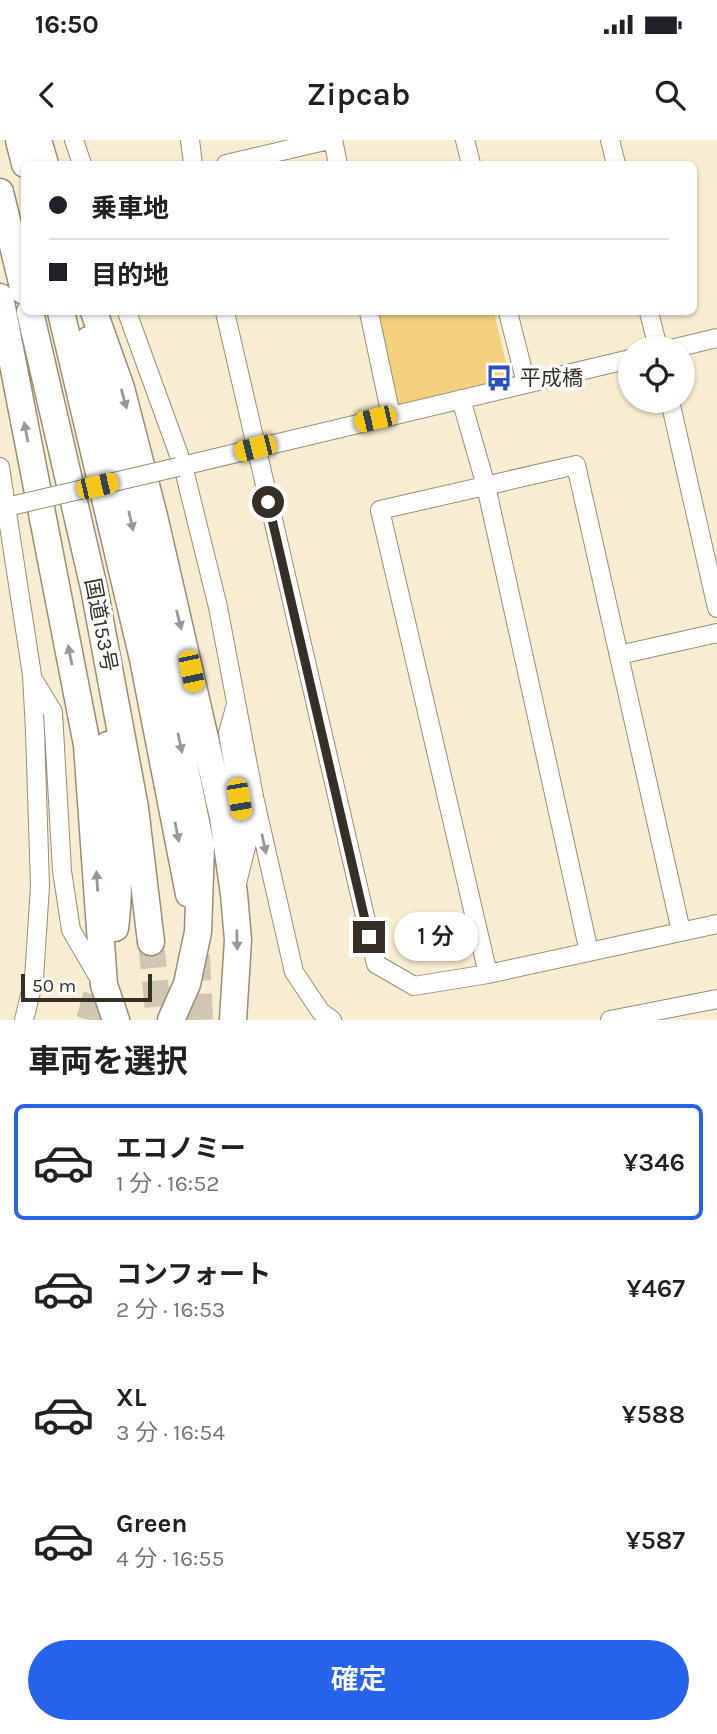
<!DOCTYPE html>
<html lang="ja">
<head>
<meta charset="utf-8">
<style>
  :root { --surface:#fff; --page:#f6f6f6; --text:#202124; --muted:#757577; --line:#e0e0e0; --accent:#2563eb }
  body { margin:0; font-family:Karla,"Noto Sans JP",sans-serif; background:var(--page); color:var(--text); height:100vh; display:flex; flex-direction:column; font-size:26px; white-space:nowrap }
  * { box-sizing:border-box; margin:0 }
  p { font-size:23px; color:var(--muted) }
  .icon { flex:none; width:38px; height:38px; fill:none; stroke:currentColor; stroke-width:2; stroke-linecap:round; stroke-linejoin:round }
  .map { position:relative; height:880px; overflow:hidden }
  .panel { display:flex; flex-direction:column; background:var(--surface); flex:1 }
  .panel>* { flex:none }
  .hud { position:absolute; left:21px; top:21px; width:676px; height:154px; border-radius:10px; box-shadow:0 2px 5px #0004; display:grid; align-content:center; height:154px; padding:0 28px; background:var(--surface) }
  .controls { position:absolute; left:618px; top:196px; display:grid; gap:14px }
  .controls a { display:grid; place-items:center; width:77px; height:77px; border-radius:50%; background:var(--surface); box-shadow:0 2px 5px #0004; font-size:35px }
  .scale { position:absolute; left:21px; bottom:18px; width:131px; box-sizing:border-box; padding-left:7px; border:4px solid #353026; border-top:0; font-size:19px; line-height:24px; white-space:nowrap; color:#353026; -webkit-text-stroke:5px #fff; paint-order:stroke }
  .end { position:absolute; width:32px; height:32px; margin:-16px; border:9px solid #353026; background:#fff; box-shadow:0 0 0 4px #fff }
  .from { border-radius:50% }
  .bubble { position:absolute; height:49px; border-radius:24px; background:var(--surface); box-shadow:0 2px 5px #0004; font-size:23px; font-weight:600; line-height:49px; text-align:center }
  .car { position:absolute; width:21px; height:42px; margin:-21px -10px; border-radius:9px; box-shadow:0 0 5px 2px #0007; background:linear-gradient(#f5c518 24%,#345 0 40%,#f5c518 0 76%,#345 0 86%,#f5c518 0) }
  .hud b { display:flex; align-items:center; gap:24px; height:66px; font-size:26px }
  .hud b+b { border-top:2px solid var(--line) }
  .hud i { width:18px; height:18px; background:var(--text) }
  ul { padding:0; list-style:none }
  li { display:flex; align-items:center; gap:21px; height:116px; margin:0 14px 10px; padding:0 14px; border:4px solid transparent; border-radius:10px }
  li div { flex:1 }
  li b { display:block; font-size:26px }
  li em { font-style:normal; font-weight:600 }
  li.current { border-color:var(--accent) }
  li>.icon { width:63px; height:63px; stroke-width:1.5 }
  h2 { padding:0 28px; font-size:32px; line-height:84px }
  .button { display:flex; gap:14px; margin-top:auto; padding:14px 28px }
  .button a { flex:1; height:80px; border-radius:42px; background:var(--accent); color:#fff; font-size:28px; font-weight:600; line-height:80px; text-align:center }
  .status { display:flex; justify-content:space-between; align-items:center; height:49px; padding:0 35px; background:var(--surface); direction:ltr }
  .status svg { height:19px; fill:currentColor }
  header { display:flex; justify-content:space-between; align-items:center; height:91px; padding:0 28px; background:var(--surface); font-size:32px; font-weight:600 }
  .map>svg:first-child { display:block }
  .green { fill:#f3d07d }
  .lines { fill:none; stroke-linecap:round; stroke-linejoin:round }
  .highway-tunnel { stroke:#d1c6af; stroke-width:26; stroke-dasharray:26 13; stroke-linecap:butt }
  .minor-casing { stroke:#988e75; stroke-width:20 }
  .highway-casing { stroke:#988e75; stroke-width:29 }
  .minor { stroke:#fff; stroke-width:18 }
  .highway { stroke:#fff; stroke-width:26 }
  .minor-bridge-casing { stroke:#988e75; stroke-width:20; stroke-linecap:butt }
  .minor-bridge { stroke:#fff; stroke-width:18 }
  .oneway { fill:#9a9892 }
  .route { stroke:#353026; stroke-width:9 }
  .labels { text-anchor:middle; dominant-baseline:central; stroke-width:7; stroke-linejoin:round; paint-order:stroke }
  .poi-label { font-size:21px; fill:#353026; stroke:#fff; text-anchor:start }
  .street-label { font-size:21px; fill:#353026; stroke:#fff }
</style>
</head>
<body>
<div class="status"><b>16:50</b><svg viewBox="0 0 49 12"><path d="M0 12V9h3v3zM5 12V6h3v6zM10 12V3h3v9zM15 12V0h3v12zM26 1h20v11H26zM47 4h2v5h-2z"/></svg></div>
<header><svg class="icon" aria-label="back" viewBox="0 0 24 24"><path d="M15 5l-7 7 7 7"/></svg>Zipcab<svg class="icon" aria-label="search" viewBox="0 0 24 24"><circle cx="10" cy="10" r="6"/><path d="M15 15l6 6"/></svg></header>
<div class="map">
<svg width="717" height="880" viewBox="0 0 717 880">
  <rect width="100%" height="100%" fill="#f8ecd1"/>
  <path class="green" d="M372,172H494L510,240L393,267Z"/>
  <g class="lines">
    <path class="highway-tunnel" d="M151,802L159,880
      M197,815L200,880
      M89,880L105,824"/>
    <g class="minor-casing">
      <path id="minor" d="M74,0L82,24
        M190,0L193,24
        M333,0L338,24
        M465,0L471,24
        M610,0L616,24
        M226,24L329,0
        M127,172L183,326L218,467L254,657L294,832L321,872L332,880
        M225,172L376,824L414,846L488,834L717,784
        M369,172L391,276
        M508,172L526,243
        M649,172L658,208
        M675,208L717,198
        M461,259L486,346L589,812
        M670,261L717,468
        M0,327L32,535L35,591L40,746L34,839L24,880
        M178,327L630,219
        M619,515L717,493
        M33,539L53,572L62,731L71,790L102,843
        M235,568L228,593L247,703L237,743
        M488,834L380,370L576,325L681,791
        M610,880L717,859"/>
    </g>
    <g class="highway-casing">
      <path id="highway" d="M19,0L25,24
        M38,0L45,24
        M0,52L24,151
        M0,157L87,605L104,845L116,880
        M30,172L94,448L135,668L151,802
        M61,172L143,519L189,754
        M94,172L121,248L154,376L223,677L234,754L238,800L233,880
        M89,200L160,507L201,706L198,792L187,844L171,880
        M108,605C113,666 123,728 115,788"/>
    </g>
    <use href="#minor" class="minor"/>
    <use href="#highway" class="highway"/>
    <g class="minor-bridge-casing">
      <path id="minor-bridge" d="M15,365L178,327"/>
    </g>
    <use href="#minor-bridge" class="minor-bridge"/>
  </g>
  <defs><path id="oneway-solid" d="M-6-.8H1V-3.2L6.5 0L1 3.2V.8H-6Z" transform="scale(1.75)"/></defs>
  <g class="oneway">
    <use href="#oneway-solid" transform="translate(124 259) rotate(75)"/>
    <use href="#oneway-solid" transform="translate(26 292) rotate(-101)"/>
    <use href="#oneway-solid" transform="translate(131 381) rotate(77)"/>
    <use href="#oneway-solid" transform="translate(179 480) rotate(76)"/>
    <use href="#oneway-solid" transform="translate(70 515) rotate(-101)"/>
    <use href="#oneway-solid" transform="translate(180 603) rotate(78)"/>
    <use href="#oneway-solid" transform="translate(177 692) rotate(79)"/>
    <use href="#oneway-solid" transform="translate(264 704) rotate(78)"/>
    <use href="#oneway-solid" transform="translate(97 741) rotate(-94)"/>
    <use href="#oneway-solid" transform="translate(237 800) rotate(89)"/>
  </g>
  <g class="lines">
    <path class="route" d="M268,362L369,797"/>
  </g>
  <defs>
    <g id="bus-bare" transform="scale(2.1)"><path d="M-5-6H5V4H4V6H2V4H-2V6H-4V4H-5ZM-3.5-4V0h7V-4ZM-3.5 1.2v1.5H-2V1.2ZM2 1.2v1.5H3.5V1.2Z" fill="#2650be" stroke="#fff" stroke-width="2.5" paint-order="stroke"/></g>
  </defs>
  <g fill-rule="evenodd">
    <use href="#bus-bare" x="499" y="238"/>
  </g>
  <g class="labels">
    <g class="poi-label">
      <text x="520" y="238">平成橋</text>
    </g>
    <g class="street-label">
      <text transform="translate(101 485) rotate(79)">国道153号</text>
    </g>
  </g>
</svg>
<div class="controls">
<a><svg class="icon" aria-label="locate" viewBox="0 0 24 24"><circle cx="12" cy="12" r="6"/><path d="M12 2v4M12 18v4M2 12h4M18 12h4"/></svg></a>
</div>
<div class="scale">50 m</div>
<i class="end from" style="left:268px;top:362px"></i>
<i class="end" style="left:369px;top:797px"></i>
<div class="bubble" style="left:394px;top:772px;width:84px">1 分</div>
<i class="car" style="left:375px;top:279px;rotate:257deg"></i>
<i class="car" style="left:255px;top:308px;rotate:256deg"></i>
<i class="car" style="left:97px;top:346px;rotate:77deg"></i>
<i class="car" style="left:191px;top:531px;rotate:168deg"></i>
<i class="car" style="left:239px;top:659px;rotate:170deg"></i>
<div class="hud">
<b><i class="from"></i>乗車地</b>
<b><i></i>目的地</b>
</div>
</div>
<section class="panel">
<h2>車両を選択</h2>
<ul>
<li class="current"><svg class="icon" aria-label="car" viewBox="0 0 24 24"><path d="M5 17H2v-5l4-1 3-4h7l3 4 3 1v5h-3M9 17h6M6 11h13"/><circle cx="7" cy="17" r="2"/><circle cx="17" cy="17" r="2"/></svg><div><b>エコノミー</b><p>1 分 · 16:52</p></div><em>¥346</em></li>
<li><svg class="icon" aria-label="car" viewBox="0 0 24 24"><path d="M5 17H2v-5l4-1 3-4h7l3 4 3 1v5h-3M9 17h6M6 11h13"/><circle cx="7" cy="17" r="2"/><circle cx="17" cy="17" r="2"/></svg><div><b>コンフォート</b><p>2 分 · 16:53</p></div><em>¥467</em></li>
<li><svg class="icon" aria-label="car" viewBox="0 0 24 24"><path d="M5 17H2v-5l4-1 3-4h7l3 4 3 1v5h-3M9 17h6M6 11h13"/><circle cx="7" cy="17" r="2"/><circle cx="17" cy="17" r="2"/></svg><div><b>XL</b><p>3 分 · 16:54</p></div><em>¥588</em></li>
<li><svg class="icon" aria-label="car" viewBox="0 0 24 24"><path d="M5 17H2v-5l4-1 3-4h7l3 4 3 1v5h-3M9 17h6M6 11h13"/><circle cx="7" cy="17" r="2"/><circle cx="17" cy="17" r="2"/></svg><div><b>Green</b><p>4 分 · 16:55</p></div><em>¥587</em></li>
</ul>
<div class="button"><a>確定</a></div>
</section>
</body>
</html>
